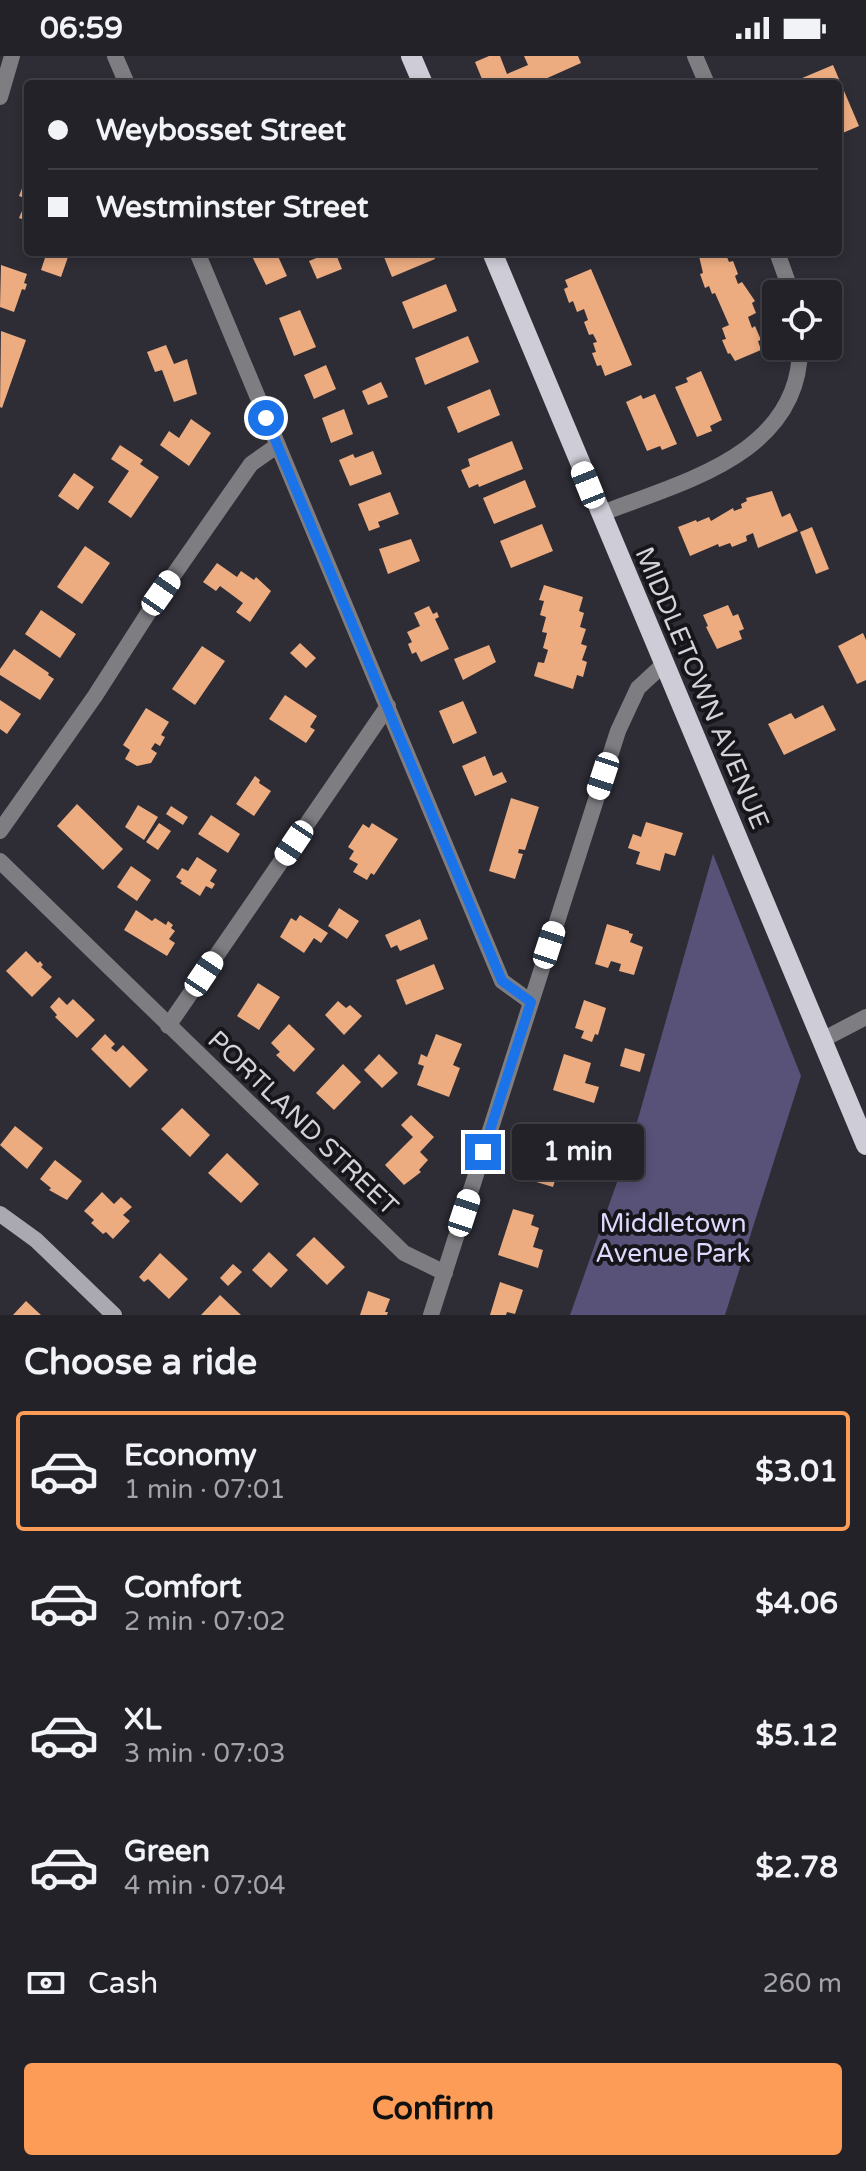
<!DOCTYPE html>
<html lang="en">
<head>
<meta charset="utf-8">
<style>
  :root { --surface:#222228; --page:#2a2a30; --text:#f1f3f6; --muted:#a2a4a8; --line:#3f3f45; --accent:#fd9c56 }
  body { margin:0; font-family:"Varela Round",sans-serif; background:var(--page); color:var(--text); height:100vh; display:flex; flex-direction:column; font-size:30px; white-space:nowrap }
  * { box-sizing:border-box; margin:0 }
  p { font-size:26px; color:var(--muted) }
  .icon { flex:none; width:44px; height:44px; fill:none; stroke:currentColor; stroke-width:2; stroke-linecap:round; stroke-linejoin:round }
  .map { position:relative; height:1259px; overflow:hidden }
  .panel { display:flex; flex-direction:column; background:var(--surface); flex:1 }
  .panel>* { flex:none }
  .top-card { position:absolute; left:24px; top:24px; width:818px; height:176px; border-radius:8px; box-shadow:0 4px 12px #0003,0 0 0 2px var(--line); display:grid; align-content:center; height:176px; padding:0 24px; background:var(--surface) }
  .tools { position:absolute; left:762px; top:224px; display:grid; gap:16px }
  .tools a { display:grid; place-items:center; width:80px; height:80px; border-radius:8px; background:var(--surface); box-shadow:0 4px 12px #0003,0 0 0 2px var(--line); font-size:40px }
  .end { position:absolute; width:36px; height:36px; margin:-18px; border:10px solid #1a73e8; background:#fff; box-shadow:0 0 0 4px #fff }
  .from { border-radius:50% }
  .bubble { position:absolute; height:56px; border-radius:8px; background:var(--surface); box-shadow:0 4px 12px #0003,0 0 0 2px var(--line); font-size:26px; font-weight:700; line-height:56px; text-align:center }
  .car { position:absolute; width:24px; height:48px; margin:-24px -12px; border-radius:10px; box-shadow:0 0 6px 2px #0007; background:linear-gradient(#fff 24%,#345 0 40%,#fff 0 76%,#345 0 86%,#fff 0) }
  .top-card b { display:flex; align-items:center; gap:28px; height:76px; font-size:30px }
  .top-card b+b { border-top:2px solid var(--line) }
  .top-card i { width:20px; height:20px; background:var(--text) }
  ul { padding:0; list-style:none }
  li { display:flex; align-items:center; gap:24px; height:120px; margin:0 16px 12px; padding:0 8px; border:4px solid transparent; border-radius:8px }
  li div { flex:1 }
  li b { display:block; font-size:30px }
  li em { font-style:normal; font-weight:700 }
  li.active { border-color:var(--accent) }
  li>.icon { width:72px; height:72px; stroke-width:1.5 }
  h2 { padding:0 24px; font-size:36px; line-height:96px }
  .pay { display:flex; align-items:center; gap:20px; height:88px; padding:0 24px; font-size:30px }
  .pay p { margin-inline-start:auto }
  .button { display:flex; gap:16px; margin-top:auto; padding:16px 24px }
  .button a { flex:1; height:92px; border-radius:8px; background:var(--accent); color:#111; font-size:32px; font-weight:700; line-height:92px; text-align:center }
  .status { display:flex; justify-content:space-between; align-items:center; height:56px; padding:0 40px; background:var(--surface); direction:ltr }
  .status svg { height:22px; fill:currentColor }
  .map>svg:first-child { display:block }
  .green { fill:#585178 }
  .building { fill:#edac80 }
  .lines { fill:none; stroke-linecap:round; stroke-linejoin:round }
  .street { stroke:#7d7d82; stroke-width:16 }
  .secondary { stroke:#aaa9b2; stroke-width:16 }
  .primary { stroke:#cdccd7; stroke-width:20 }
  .route { stroke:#1a73e8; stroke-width:10 }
  .labels { text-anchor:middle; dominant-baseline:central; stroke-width:8; stroke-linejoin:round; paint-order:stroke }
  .street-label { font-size:26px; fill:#d3d2d9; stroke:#16161a }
  .park-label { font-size:26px; fill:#ddd8fd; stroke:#16161a }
</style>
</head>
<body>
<div class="status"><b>06:59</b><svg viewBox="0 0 49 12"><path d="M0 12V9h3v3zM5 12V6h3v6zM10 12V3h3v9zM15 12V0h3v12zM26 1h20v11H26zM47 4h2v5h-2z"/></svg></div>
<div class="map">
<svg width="866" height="1259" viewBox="0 0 866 1259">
  <rect width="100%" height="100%" fill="#2e2d36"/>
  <path class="green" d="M713,798L801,1020L725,1259H570L632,1084Z"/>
  <path class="building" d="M489,0H500L507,18L528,9L524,0H578L581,7L543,24L544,28H484L475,6Z
    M833,9L859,70L838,79V28H788Z
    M28,117V165L19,162L27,143L19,140Z
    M47,196L68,201L61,221L41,214Z
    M250,196H276L287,220L266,229Z
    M331,196H335L342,213L317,223L309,205Z
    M382,196H432L435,203L392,221Z
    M698,196H725L729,206L733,205L738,218L735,220L738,228L742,226L755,245L752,247L756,257L748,261L752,272L755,270L761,284L758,285L761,294L735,305L730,297L728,298L722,284L726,283L722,272L729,269L715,237L712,238L709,230L705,232L700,218L703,217Z
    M1,209L27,218L24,227L27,228L25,234L22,233L14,256L0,251Z
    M591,213L632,309L605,320L601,309L597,310L592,297L596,296L593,287L597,286L593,278L589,279L584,266L588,264L584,253L577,256L573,245L569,247L564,233L568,231L565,224Z
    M446,228L457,255L413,273L402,246Z
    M300,254L316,291L294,300L279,262Z
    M1,275L26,284L2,352L0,351Z
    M468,280L479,306L425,329L415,302Z
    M166,289L174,308L187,303L197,338L174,346L162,314L155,316L147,296Z
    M326,309L336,333L314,343L304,319Z
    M701,315L722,364L710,370L712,375L697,381L675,331L688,326L686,322Z
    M381,326L388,341L368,349L362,335Z
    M490,333L500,359L458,377L447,351Z
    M655,338L677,388L662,394L660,390L647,395L626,346L641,339L643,343Z
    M344,353L353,378L331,387L322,362Z
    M191,363L211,377L189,410L160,389L169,375L179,382Z
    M512,385L523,413L479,431L478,428L469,432L461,414L470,410L468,403Z
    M120,389L143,404L140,408L159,421L131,462L108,446L129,415L111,403Z
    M373,395L382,418L350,430L339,404L353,398L355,402Z
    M74,417L94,431L78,454L58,440Z
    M525,424L536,451L494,468L483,442Z
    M772,435L782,461L790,457L798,475L758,492L753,477L746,480L747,485L732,491L730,487L719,491L718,488L690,500L678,471L696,464L697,466L709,461L711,465L733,452L734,455L742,452L741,448L747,445L746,442Z
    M390,436L399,458L378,466L380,471L369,475L358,448Z
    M542,468L553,495L511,512L500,485Z
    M812,471L829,513L816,518L800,476Z
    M411,483L420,505L388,518L379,493Z
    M85,490L110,507L82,548L57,531Z
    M217,507L237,521L241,515L254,524L256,521L271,535L250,566L236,556L243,547L220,530L216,535L203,526Z
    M544,529L583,541L579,555L584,557L580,571L586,573L581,588L587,590L582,604L587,606L583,621L577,619L573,633L534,620L538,606L544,607L548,594L543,592L547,577L542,576L546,561L540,559L544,545L539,544Z
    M728,549L733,560L738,558L744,573L739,575L742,583L717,593L706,571L708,570L703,559Z
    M429,550L433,558L437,556L439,561L435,563L449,593L421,606L416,596L412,598L408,588L412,586L407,576L420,570L414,557Z
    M41,554L76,578L60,602L25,578Z
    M863,577L866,584V624L857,628L838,590Z
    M300,587L316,602L306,612L290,597Z
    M489,589L496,606L463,624L454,603Z
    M202,590L225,605L195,649L172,633Z
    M14,593L49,617L48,619L54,623L40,644L0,619V613Z
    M285,639L317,660L310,671L315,674L306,687L269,663Z
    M0,644L21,658L7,678L0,673Z
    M463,645L477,677L453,688L439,655Z
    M823,649L836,674L784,699L768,668L791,657L795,663Z
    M146,652L169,666L161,679L165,681L160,690L155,687L151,693L157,697L151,707L137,710L125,703L130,694L123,689Z
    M485,700L493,720L502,716L507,726L475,740L462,710Z
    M255,720L260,724L259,727L271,735L254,760L236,748Z
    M511,742L539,751L525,794L519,793L518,797L523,798L515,823L489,815Z
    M77,748L123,793L103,814L57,770Z
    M138,749L158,761L144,784L125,771Z
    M171,750L188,761L183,769L166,758Z
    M211,759L240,778L228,797L198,778Z
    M646,766L683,777L675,800L665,797L660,815L636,808L640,796L628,792L633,778L641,781Z
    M159,767L171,775L158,794L146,786Z
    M372,767L398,783L374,819L371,817L367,824L353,816L358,808L349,803L354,795L348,791L363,768L369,772Z
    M197,801L217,814L210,825L215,828L212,833L206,830L200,840L180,827L182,825L176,821L182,812L188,815Z
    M131,810L151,824L137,845L117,831Z
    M339,852L359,865L347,883L328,870Z
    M136,854L152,865L155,862L166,869L168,865L173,869L171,872L175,875L169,883L175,887L167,900L124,874Z
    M300,859L328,877L321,887L314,882L304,897L280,881L291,862L296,865Z
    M420,863L428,883L400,895L397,889L391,892L385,879Z
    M607,868L629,875V877L633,878L630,886L643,891L634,919L619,915L621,908L611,905L608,912L595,908Z
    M26,895L38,907L40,905L43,909L41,911L52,921L32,941L6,915Z
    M434,908L444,933L406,949L396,924Z
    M258,927L280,941L259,974L237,960Z
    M59,941L67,949L73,943L95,964L77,982L55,961L57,959L50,951Z
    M584,944L606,952L598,979L595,978L592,986L581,982L584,975L575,972Z
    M338,945L346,952L350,949L362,960L344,979L325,959Z
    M289,968L315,993L294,1016L276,999L280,996L271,987Z
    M105,978L115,988L111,992L116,996L123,989L148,1014L130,1032L91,993Z
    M436,978L462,988L453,1009L460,1012L449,1041L417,1029L424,1010L418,1008L421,998L427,1001Z
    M625,992L645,998L640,1016L620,1010Z
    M379,998L398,1017L382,1032L364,1014Z
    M564,998L591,1007L585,1027L599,1031L594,1047L553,1034Z
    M343,1008L361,1026L334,1054L316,1037Z
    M182,1052L210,1079L190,1101L161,1073Z
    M411,1059L434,1081L420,1096L428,1104L419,1114L421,1116L404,1129L385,1109L413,1081L401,1069Z
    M15,1070L43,1092L27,1113L0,1089Z
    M595,1079L614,1085L609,1104L589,1098Z
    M542,1080L557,1085L554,1093L564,1096L553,1131L523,1122L530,1101L535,1102Z
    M227,1097L259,1128L241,1147L208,1117Z
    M55,1104L82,1125L67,1144L49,1134L51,1132L40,1123Z
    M102,1136L114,1148L121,1141L132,1151L123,1159L130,1165L113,1183L106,1176L103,1178L91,1167L94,1164L84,1155Z
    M513,1153L534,1159L531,1169L539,1172L533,1191L543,1194L538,1212L498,1199Z
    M314,1181L345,1211L327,1229L296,1199Z
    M269,1196L288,1214L271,1232L252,1214Z
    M160,1197L188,1223L169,1243L148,1223L144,1226L139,1221Z
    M233,1208L242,1216L228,1230L220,1222Z
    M500,1226L523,1234L515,1258L507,1256L506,1259H490Z
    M368,1235L390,1243L385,1256H388L387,1259H360Z
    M220,1239L241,1259H201Z
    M26,1245L41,1259H13Z"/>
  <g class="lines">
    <path class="street" d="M115,0L127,28
      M695,0L707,28
      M0,41L12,0
      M197,196L502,925L531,946
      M777,196L792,238
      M600,458C681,426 801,399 800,290
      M0,775L95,640L161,537L251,408L278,389
      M0,805L404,1197L445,1217
      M168,970L388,650
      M822,984L866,961
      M431,1259L618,675L638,632L665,607"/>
    <path class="secondary" d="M0,1158L36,1184L114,1259"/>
    <path class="primary" d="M411,0L423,28
      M492,196L866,1089"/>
  </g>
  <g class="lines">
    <path class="route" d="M266,362L502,925L531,946L483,1096"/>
  </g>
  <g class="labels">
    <g class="street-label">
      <text transform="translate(702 632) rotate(67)">MIDDLETOWN AVENUE</text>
      <text transform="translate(303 1067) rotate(44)">PORTLAND STREET</text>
    </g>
    <g class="park-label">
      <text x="673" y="1167">Middletown<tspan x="673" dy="30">Avenue Park</tspan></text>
    </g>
  </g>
</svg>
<div class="tools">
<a><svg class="icon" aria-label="locate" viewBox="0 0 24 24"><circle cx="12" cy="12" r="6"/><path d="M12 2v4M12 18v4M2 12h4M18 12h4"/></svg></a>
</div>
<i class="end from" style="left:266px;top:362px"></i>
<i class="end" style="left:483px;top:1096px"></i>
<div class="bubble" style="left:512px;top:1068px;width:132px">1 min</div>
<i class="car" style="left:588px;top:429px;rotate:338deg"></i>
<i class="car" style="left:161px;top:537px;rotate:35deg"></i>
<i class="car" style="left:603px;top:720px;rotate:198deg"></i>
<i class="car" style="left:294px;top:787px;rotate:214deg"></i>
<i class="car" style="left:549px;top:889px;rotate:18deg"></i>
<i class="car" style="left:204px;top:918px;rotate:34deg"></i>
<i class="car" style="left:464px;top:1157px;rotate:18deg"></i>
<div class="top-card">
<b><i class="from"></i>Weybosset Street</b>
<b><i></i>Westminster Street</b>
</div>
</div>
<section class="panel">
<h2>Choose a ride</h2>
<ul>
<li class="active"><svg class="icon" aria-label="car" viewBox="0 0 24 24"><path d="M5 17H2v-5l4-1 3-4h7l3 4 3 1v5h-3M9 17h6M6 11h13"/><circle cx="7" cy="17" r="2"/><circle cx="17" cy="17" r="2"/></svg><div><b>Economy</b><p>1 min · 07:01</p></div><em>$3.01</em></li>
<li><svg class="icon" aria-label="car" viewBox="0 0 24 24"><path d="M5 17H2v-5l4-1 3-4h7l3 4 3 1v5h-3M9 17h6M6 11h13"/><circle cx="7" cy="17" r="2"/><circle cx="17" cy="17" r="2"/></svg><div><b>Comfort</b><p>2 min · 07:02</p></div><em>$4.06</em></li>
<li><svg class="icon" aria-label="car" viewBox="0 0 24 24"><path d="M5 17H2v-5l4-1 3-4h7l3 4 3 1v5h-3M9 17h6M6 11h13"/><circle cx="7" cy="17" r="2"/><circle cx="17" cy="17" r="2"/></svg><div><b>XL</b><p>3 min · 07:03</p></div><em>$5.12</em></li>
<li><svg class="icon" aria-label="car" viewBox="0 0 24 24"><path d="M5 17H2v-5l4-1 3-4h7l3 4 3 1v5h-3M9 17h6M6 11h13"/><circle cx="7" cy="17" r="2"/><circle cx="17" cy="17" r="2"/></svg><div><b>Green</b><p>4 min · 07:04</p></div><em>$2.78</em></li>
</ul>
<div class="pay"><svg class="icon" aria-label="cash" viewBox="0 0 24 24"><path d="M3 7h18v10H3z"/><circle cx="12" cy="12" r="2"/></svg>Cash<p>260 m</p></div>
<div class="button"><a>Confirm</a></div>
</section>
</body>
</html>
